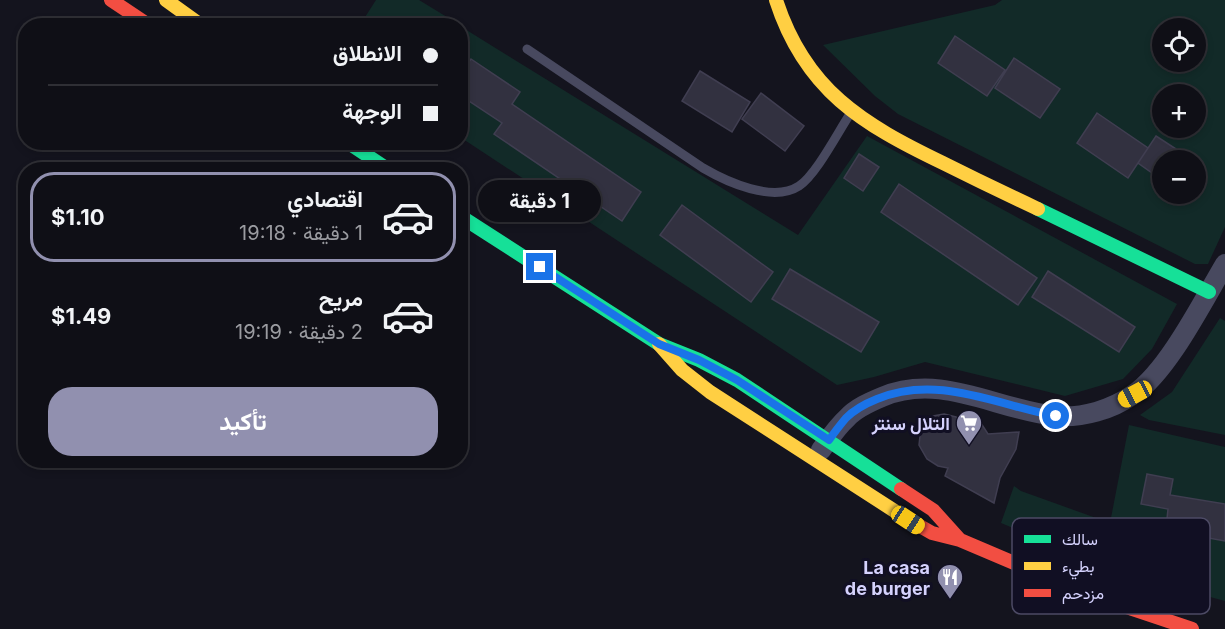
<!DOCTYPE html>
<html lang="ar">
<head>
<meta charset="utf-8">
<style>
  :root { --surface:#0f0f16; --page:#18181f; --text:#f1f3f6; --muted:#9b9ca1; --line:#2f2f35; --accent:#9190af }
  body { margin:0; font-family:Inter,Vazirmatn,sans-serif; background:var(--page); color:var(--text); direction:rtl; height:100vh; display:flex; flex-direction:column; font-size:22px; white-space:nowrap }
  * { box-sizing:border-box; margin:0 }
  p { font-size:20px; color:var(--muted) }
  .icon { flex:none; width:33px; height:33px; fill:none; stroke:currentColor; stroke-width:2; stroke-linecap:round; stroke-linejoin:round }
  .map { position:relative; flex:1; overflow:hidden; direction:ltr }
  .sheet { position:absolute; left:18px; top:162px; width:450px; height:306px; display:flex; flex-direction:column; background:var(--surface); border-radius:24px; box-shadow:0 3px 9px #0003,0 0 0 2px var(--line); direction:rtl }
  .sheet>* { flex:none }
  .banner { position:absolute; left:18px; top:18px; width:450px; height:132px; border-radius:24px; box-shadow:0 3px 9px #0003,0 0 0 2px var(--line); direction:rtl; display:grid; align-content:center; height:132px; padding:0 30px; background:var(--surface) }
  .fabs { position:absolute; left:1152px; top:18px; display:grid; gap:12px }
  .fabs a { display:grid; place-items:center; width:54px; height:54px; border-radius:50%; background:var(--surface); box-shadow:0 3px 9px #0003,0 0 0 2px var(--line); font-size:30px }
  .end { position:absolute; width:27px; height:27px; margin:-14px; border:8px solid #1a73e8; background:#fff; box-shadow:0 0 0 3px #fff }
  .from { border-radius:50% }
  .bubble { position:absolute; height:42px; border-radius:21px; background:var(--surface); box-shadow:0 3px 9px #0003,0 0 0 2px var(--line); font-size:20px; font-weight:700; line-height:42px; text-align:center; direction:rtl }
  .car { position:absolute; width:18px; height:36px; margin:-18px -9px; border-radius:8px; box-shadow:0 0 4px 2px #0007; background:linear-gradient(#f5c518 24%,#345 0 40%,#f5c518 0 76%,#345 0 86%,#f5c518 0) }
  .banner b { display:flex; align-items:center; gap:21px; height:57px; font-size:22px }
  .banner b+b { border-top:2px solid var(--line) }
  .banner i { width:15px; height:15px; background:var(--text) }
  ul { padding:10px 0 0; list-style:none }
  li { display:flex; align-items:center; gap:18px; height:90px; margin:0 12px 9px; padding:0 18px; border:3px solid transparent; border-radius:24px }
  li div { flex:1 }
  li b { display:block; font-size:22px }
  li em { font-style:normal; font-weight:700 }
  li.active { border-color:var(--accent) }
  li>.icon { width:54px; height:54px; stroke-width:1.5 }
  .primary-button { display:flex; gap:12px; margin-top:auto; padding:12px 30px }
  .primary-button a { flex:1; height:69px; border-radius:24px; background:var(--accent); color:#fff; font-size:24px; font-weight:700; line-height:69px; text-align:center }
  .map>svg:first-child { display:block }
  .green { fill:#122a28; fill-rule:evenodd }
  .building { fill:#323140; stroke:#403e51; stroke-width:1.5 }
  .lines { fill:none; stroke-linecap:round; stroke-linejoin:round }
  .lane { stroke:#48495f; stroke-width:9 }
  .street { stroke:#48495f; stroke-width:20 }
  .fast { stroke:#16e098; stroke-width:14 }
  .slow { stroke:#ffcf43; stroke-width:14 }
  .jam { stroke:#f24e42; stroke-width:14 }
  .route { stroke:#1a73e8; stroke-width:8 }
  .labels { text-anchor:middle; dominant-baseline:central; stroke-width:6; stroke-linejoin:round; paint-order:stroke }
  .poi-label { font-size:18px; font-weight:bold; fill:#d5d2fd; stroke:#110f23; text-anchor:end }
  .key { fill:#110f23; stroke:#4c4a64; stroke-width:1.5 }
  .key-label { font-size:16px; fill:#d5d2fd }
</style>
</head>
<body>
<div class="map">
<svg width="1225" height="629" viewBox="0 0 1225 629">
  <rect width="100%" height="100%" fill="#14141e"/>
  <path class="green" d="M376,0H419L460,25H360Z
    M1002,0H1225V227L1208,264H1195L898,114L875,96L823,45L995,5ZM1162,28H1196V62H1162ZM1162,94H1196V128H1162ZM1162,160H1196V194H1162Z
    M460,26L798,235L867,136L1177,304L1152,349L1123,379L1065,396L925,362L874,377L837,385L460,137Z
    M1220,318L1225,321V435L1149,420L1140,415L1172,392Z
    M1129,425L1225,447V601L1132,576L1001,523L1014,486L1021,491L1110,523Z"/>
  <path class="building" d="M955,36L1005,70L987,96L938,63Z
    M1014,58L1060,89L1040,118L995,88Z
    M471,59L520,92L512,104L641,192L622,221L494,134L502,123L460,95V74Z
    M700,71L750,102L732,132L682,101Z
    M761,93L804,126L785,151L742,119Z
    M1097,113L1148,148L1128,178L1077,143Z
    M1156,136L1193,160H1162V180L1138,163Z
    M859,154L879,167L863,191L844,178Z
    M899,184L1037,278L1018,305L881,212Z
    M682,205L773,272L751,302L660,235Z
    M790,269L879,322L861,352L772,299Z
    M1048,271L1135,327L1119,352L1032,297Z
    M944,414L956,417L965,423L977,417L988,434L1019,432L1016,449L1000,478L994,503L945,476L948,468L938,466L927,459L919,445L921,427L933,416Z
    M1147,474L1173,479L1170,495L1225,504V541L1170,531L1172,519H1167L1168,509L1141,504Z"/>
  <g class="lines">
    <path class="lane" d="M527,49L703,168C727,182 773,203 799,186C816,175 838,132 850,114"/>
    <path class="street" d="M821,450C829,439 837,427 847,418C856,408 870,402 882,397C941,372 997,410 1056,416C1083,418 1111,410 1134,394C1168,371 1203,301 1225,264"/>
    <path class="fast" d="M347,142L389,170
      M1038,209L1209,292
      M460,216L659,344L699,360L737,380L901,489"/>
    <path class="slow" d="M166,0L202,26
      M776,0C805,90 862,124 943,163C975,179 1006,194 1038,209
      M659,344L682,370L710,392L904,517"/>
    <path class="jam" d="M111,0L150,26
      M901,489L933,510L960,540
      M904,517L932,533L960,540L1082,592L1192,629"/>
  </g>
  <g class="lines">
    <path class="route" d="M540,267L659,344L699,360L737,380L829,440C834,433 840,425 846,418C854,410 867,403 877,399C938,374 996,405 1056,416"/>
  </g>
  <defs>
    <g id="supermarket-pin" transform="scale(1.35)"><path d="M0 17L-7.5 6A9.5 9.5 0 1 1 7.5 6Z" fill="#9190af" stroke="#110f23"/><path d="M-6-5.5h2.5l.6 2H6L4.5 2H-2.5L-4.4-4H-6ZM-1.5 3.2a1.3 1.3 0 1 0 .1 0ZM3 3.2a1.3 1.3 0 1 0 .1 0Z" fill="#fff"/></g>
    <g id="restaurant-pin" transform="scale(1.35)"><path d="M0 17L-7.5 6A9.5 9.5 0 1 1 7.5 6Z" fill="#9190af" stroke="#110f23"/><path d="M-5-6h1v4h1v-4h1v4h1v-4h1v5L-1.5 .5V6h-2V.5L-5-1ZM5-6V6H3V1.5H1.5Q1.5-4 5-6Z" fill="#fff"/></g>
  </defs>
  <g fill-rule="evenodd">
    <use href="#supermarket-pin" x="969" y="423"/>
    <use href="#restaurant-pin" x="950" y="577"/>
  </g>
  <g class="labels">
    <g class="poi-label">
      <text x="950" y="423">التلال سنتر</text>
      <text x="930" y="567">La casa<tspan x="930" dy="21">de burger</tspan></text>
    </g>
  </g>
  <rect x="1012" y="518" width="198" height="96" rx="9" class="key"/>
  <rect x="1024" y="535" width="27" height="8" fill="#16e098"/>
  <rect x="1024" y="562" width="27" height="8" fill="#ffcf43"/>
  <rect x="1024" y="589" width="27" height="8" fill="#f24e42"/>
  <g class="key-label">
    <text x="1062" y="545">سالك</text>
    <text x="1062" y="572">بطيء</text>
    <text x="1062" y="599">مزدحم</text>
  </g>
</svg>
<div class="fabs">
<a><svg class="icon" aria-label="locate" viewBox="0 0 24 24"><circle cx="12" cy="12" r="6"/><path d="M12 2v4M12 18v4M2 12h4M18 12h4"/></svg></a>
<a>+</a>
<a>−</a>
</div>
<i class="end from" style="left:1056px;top:416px"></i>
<i class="end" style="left:540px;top:267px"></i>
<div class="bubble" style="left:478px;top:180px;width:123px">1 دقيقة</div>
<i class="car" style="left:1135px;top:394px;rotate:242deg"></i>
<i class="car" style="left:908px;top:520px;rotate:123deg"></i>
<div class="banner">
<b><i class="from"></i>الانطلاق</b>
<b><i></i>الوجهة</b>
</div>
<section class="sheet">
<ul>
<li class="active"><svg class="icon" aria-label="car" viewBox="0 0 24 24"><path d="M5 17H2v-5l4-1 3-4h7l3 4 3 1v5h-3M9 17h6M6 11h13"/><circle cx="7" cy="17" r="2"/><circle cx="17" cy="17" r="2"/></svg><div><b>اقتصادي</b><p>1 دقيقة · 19:18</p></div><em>$1.10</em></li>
<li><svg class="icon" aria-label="car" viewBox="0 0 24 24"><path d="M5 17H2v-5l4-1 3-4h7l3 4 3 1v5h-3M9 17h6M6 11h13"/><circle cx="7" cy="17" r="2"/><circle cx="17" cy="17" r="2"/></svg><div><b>مريح</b><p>2 دقيقة · 19:19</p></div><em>$1.49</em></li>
</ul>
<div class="primary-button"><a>تأكيد</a></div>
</section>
</div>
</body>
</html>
